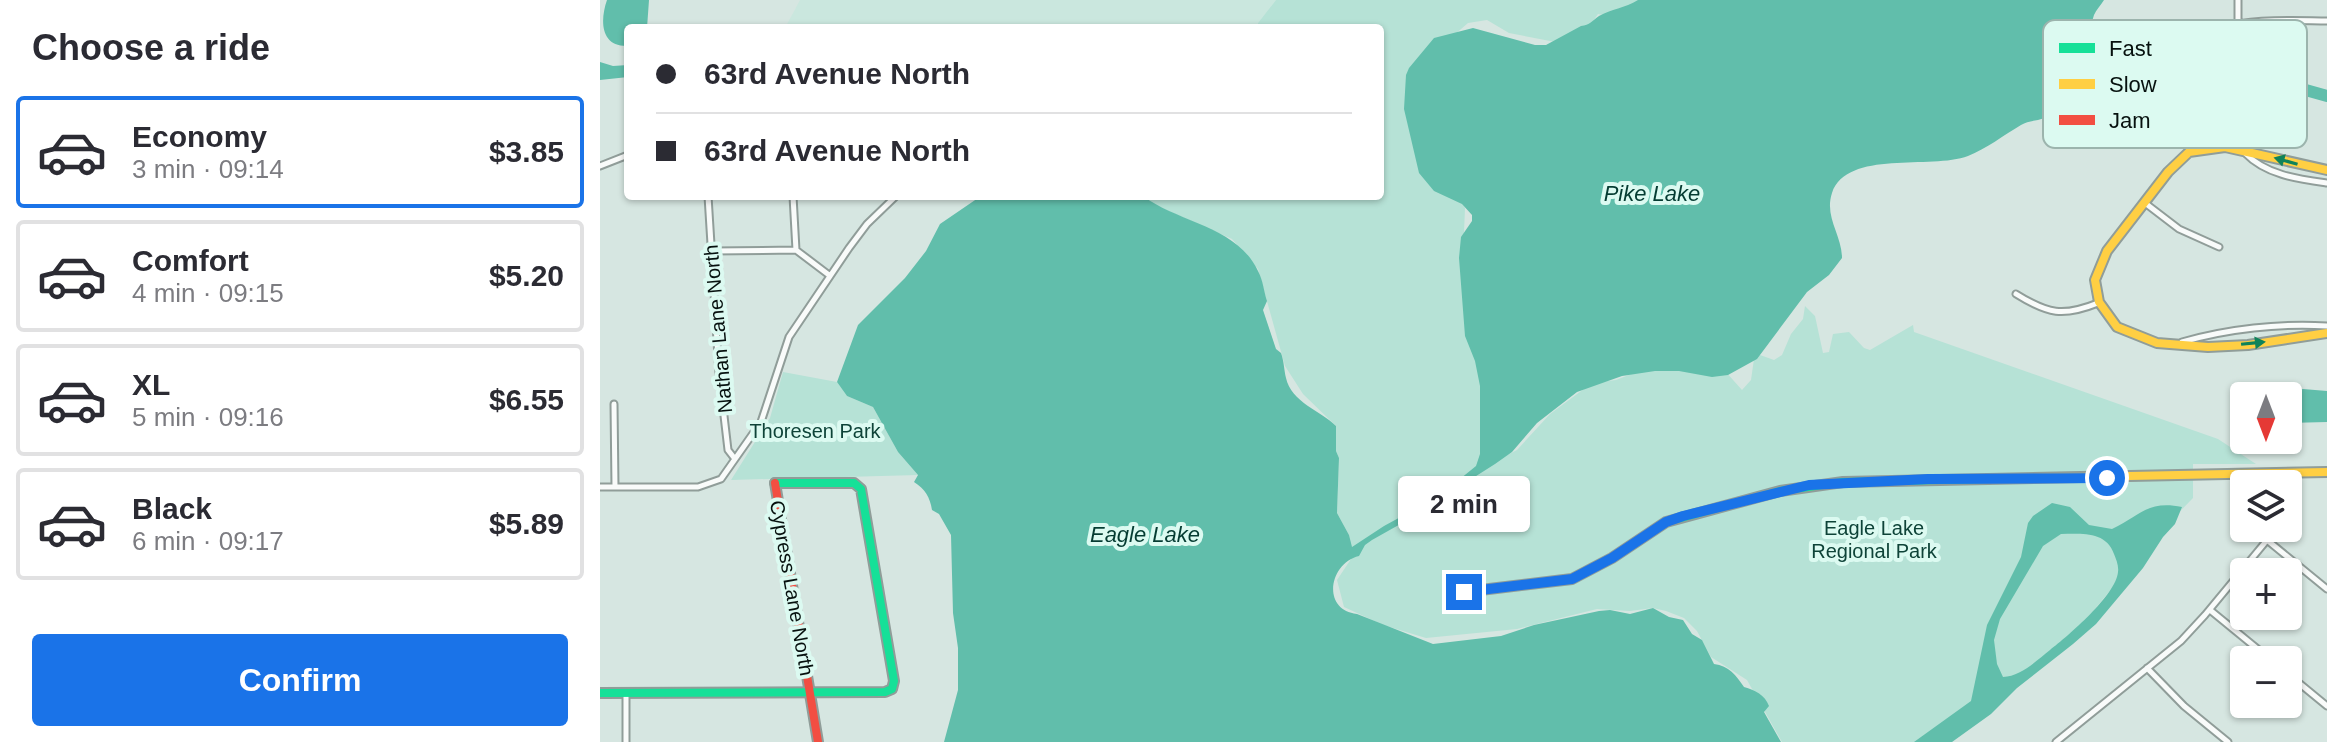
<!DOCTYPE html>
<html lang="en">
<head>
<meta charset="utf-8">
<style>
  :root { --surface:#fff; --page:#f2f2f3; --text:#2b2b33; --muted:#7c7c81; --line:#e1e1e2; --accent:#1a73e8 }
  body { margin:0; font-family:Helvetica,sans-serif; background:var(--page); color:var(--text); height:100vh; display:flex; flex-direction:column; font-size:30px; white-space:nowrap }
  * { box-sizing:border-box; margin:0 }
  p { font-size:26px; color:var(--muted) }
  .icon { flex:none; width:44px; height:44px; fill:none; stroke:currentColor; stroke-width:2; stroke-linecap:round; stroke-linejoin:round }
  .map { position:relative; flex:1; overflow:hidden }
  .details { display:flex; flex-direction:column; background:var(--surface); width:600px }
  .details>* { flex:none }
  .top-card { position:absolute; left:24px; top:24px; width:760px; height:176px; border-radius:8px; box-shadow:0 2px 6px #0004; display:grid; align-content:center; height:176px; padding:0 32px; background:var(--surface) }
  .needle { width:52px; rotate:180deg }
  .buttons { position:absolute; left:1630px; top:382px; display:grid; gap:16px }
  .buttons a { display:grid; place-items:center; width:72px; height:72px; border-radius:8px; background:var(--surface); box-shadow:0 2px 6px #0004; font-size:40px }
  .end { position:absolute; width:36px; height:36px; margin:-18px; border:10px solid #1a73e8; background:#fff; box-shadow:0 0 0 4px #fff }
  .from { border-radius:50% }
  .bubble { position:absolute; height:56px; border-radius:8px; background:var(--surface); box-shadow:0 2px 6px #0004; font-size:26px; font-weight:600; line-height:56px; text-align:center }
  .top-card b { display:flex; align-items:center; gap:28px; height:76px; font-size:30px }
  .top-card b+b { border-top:2px solid var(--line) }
  .top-card i { width:20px; height:20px; background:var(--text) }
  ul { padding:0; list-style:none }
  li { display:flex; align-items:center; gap:24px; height:112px; margin:0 16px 12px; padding:0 16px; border:4px solid var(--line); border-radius:8px }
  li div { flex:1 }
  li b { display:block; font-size:30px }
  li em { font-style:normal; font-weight:600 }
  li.current { border-color:var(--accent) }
  li>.icon { width:72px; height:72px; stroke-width:1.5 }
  h2 { padding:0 32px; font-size:36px; line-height:96px }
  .primary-button { display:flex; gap:16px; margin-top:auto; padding:16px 32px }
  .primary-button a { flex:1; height:92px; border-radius:8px; background:var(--accent); color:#fff; font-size:32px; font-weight:600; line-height:92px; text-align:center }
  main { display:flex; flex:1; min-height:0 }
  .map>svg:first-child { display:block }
  .built { fill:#cae7de }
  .green { fill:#b6e2d6 }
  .water { fill:#61beab; fill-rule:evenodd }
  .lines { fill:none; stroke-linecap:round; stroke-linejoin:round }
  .river { stroke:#61beab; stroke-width:12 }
  .street-casing { stroke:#909d99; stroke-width:9 }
  .fast-casing { stroke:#909d99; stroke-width:12 }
  .slow-casing { stroke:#909d99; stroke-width:12 }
  .jam-casing { stroke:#909d99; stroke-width:12 }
  .street { stroke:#f9fbfa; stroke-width:5 }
  .fast { stroke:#16e098; stroke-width:8 }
  .slow { stroke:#ffcf43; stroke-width:8 }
  .jam { stroke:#f24e42; stroke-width:8 }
  .oneway { fill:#0f835a }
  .route { stroke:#1a73e8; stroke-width:10 }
  .labels { text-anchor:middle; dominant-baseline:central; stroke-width:8; stroke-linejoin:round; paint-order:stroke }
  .street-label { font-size:20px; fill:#07110f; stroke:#dcfaf1 }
  .park-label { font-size:20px; fill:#0e4338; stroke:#dcfaf1 }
  .water-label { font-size:22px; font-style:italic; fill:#053c32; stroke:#dcfaf1 }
  .key { fill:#dcfaf1; stroke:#9cb4ad; stroke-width:2 }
  .key-label { font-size:22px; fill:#07110f }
</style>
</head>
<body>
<main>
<section class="details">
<h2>Choose a ride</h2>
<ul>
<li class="current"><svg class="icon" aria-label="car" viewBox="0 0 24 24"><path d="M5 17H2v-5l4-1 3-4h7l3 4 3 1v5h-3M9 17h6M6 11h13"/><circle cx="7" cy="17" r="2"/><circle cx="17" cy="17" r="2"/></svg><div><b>Economy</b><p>3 min · 09:14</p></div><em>$3.85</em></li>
<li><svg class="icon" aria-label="car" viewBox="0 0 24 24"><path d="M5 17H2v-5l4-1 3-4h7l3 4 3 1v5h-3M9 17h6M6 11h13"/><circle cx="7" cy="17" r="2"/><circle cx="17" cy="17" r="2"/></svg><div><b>Comfort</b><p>4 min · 09:15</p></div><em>$5.20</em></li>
<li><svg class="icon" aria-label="car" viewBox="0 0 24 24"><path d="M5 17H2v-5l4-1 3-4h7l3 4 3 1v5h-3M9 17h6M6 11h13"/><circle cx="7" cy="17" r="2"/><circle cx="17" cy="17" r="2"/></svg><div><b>XL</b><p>5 min · 09:16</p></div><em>$6.55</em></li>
<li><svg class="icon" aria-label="car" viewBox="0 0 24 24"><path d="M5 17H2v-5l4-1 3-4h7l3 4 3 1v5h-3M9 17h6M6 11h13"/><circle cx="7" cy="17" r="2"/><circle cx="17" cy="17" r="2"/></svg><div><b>Black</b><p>6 min · 09:17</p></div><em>$5.89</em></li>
</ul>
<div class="primary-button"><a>Confirm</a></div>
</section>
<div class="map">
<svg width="1727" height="742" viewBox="0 0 1727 742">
  <rect width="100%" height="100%" fill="#d6e6e1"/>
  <path class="built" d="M200,0H676L658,23V28H185Z"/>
  <path class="green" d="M676,0H1053C1037,9 1028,3 1013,17L998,14L985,33L966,44L909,33L887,20L868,23L838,49L860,198L865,208L863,257L905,456L917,450L950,414L992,383L1016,380L1057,364L1117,362L1142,390L1151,380L1154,359L1160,355L1174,360L1182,355L1191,334L1203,319L1205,306L1215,316L1223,353L1229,352L1233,334L1249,332L1264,348L1270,350L1313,325L1314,332L1618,439L1656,464H1593V498L1550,542L1476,632L1427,674L1365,706L1316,742H1182L1147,680L1111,657L1097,631L1084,618L1066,611L1053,608L1030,611L997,609L917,629L826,638L783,625L744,607L737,580L751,559L749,535L737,513L739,458L736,451V426L703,394L685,366L658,269L632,239L555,205L543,196H780V28H658V23Z
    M183,372L237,382L247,396L273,407L298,452L318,475L131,480L170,418Z"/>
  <path class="water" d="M7,0H49L47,28H28V46C0,47 0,20 7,0Z
    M1038,0H1504C1501,5 1496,10 1494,15C1487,34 1488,85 1475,98C1465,108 1451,117 1438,120C1432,121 1426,122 1421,125C1404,135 1386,149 1368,156C1331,170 1247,149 1232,193C1224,217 1242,235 1242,258L1229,275L1207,292L1157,359L1128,375L1112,377L1079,371H1055L1022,376L977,392L937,423L912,452L895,464L862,485L843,500L772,540L765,545L759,556C729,563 721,610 757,614L833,644L901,636L934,625L999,611L1010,610L1030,614L1053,608L1069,617L1083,620L1092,634L1102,640L1114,664C1129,666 1136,675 1144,687C1155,690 1165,695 1169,706L1164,712L1181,742H344L358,690V648L353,613L351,535L339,514L332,510C330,497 325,489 314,482L318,475L298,452L273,407L247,396L237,382L258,325L305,278L326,251L340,224L381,196H543C579,223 637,226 658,271C663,280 664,292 667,301L663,310L676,349L681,353C684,361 684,370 686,378C691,402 721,411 736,426V451L739,458L737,513L749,535L752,547L784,526L839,496L876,466L880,454V386L875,361L865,336L859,258L861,237L872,221V215L862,204L834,191L819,173L804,109L806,75L809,68L834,38L873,28L935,45H946L981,26C990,25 992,21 999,16C1011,9 1025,8 1038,0Z
    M0,62L13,66L28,65V77L0,80Z
    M1703,389L1727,391V422L1688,423V396H1673Z
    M1452,503L1470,507L1489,525L1512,529C1540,516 1547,500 1582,507L1575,524L1563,537L1543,568L1496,624L1473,644L1417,688L1391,714L1352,742H1314L1371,701L1387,625L1421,557L1428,523L1433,516ZM1461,534C1481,534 1506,531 1514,554C1516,559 1519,566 1518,572C1516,595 1468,636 1450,650C1436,661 1421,676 1403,677L1397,664L1394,640L1400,619L1443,546Z"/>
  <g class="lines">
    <path class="river" d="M1484,68L1522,78L1552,75L1648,74L1727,96"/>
    <g class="street-casing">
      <path id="street" d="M1638,23V0
        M1591,53C1606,13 1693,21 1727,21
        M1645,153C1666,175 1698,179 1727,183
        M0,166L28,155
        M108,196L119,373L128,450L135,459
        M193,196L196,250L229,275
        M1545,203L1579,229L1619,247
        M112,251L196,250
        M1416,294C1448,314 1463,317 1498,303
        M1582,342C1627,329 1680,323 1727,326
        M14,404L15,487
        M0,487H98L121,479L161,422L189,337L249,248L267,224L296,196
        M1688,511L1693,473
        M1667,540L1727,589
        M1610,610L1671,660
        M1547,668L1584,706L1628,742
        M1688,674L1727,706
        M26,693V742
        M1456,742L1581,641L1605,615L1677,528"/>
    </g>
    <g class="fast-casing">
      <path id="fast" d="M864,592L972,579L1012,558L1066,522L1180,491L1243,482L1388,479
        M0,693L285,692L292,689L294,681L261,489L254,483H175"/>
    </g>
    <g class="slow-casing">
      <path id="slow" d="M1727,170L1625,147L1589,152L1568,172L1507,251L1495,280L1499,302L1517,327L1557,343L1608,347L1648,345L1727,333
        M1388,479L1727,472"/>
    </g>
    <g class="jam-casing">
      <path id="jam" d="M175,483L218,742"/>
    </g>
    <use href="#street" class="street"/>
    <use href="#fast" class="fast"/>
    <use href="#slow" class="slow"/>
    <use href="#jam" class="jam"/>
  </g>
  <defs><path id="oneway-solid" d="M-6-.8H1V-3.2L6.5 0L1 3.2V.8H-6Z" transform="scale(2)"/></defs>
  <g class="oneway">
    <use href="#oneway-solid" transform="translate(1686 161) rotate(-164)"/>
    <use href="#oneway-solid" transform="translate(1653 343) rotate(-6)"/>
  </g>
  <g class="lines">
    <path class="route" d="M864,592L972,579L1012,558L1066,522L1083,516L1209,485L1328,479L1507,478"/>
  </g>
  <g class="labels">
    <g class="street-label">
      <text transform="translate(118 329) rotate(-95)">Nathan Lane North</text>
      <text transform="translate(192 588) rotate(80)">Cypress Lane North</text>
    </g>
    <g class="park-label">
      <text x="215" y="431">Thoresen Park</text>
      <text x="1274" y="528">Eagle Lake<tspan x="1274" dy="23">Regional Park</tspan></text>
    </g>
    <g class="water-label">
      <text x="1052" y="193">Pike Lake</text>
      <text x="545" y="534">Eagle Lake</text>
    </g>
  </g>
  <rect x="1443" y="20" width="264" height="128" rx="12" class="key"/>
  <rect x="1459" y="43" width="36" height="10" fill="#16e098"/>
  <rect x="1459" y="79" width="36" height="10" fill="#ffcf43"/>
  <rect x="1459" y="115" width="36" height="10" fill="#f24e42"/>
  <g class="key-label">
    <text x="1509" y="56">Fast</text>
    <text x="1509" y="92">Slow</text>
    <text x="1509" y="128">Jam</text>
  </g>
</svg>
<div class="buttons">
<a><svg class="needle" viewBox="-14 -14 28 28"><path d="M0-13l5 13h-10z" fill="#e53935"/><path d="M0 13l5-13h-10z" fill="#7c7c81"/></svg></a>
<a><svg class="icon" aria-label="layers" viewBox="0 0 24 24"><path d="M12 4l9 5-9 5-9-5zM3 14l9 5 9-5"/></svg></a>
<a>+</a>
<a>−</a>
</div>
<i class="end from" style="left:1507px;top:478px"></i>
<i class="end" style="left:864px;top:592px"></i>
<div class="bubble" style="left:798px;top:476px;width:132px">2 min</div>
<div class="top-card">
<b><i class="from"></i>63rd Avenue North</b>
<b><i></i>63rd Avenue North</b>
</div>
</div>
</main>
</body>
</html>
